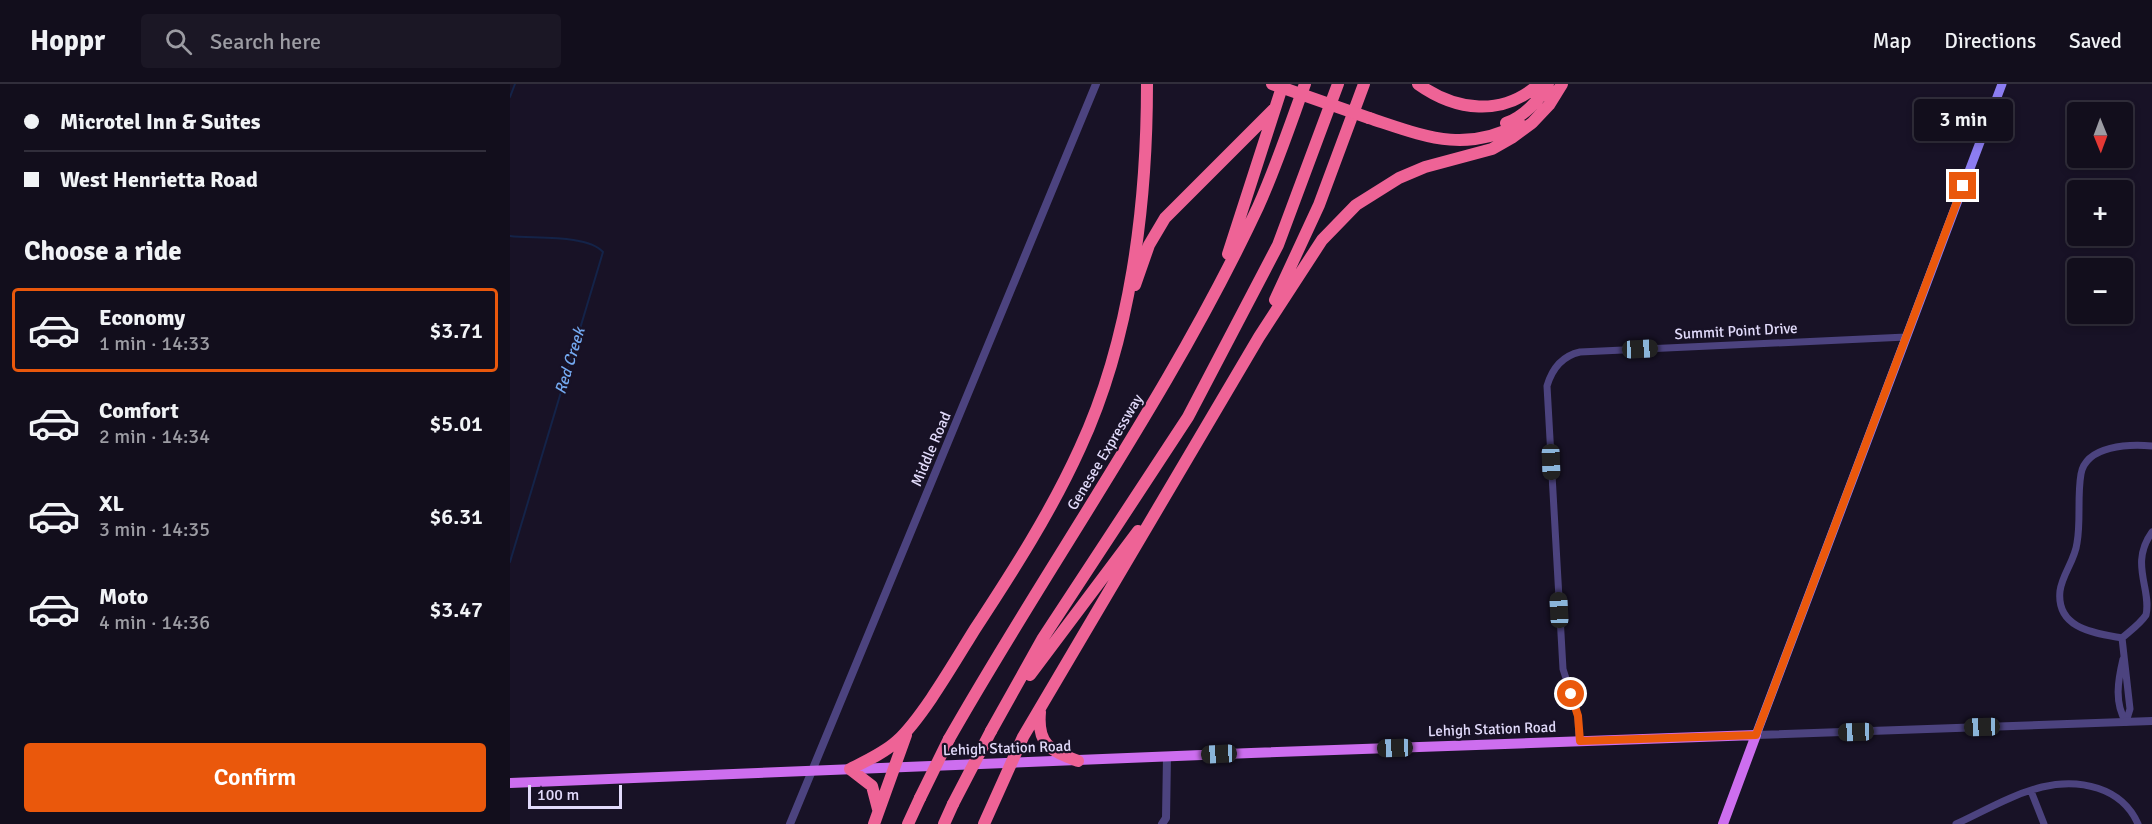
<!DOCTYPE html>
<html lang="en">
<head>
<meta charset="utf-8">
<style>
  :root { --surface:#120e1c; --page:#1b1725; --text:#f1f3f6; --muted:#9c9ca3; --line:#312e3b; --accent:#ea580c }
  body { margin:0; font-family:Signika,sans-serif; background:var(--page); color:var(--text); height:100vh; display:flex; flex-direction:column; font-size:22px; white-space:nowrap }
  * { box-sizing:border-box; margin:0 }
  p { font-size:20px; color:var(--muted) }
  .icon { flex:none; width:33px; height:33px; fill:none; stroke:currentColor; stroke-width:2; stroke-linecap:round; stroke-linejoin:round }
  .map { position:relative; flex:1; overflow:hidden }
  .drawer { display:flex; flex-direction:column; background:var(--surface); width:510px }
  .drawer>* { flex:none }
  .hud { display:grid; align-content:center; height:132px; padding:0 24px; background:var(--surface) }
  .needle { width:39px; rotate:179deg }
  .controls { position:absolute; left:1557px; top:18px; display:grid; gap:12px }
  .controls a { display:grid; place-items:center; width:66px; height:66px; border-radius:6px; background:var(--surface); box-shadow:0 3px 9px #0003,0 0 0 2px var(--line); font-size:30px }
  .scale { position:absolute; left:18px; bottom:15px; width:94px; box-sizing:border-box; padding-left:6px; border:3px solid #e2dbfb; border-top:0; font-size:16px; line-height:21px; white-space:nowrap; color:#e2dbfb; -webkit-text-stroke:4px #181226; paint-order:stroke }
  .end { position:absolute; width:27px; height:27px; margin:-14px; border:8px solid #ea580c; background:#fff; box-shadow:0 0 0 3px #fff }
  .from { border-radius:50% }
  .bubble { position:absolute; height:42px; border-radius:6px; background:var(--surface); box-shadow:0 3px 9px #0003,0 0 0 2px var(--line); font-size:20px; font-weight:600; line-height:42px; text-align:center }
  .car { position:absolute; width:18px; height:36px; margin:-18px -9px; border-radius:8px; box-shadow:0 0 4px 2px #0007; background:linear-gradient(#222 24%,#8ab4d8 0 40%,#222 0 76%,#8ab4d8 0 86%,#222 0) }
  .hud b { display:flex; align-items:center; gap:21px; height:57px; font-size:22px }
  .hud b+b { border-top:2px solid var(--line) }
  .hud i { width:15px; height:15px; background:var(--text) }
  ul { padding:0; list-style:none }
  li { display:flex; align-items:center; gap:18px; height:84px; margin:0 12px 9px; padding:0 12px; border:3px solid transparent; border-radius:6px }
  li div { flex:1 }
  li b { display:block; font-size:22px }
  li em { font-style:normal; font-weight:600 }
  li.selected { border-color:var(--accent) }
  li>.icon { width:54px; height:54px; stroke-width:1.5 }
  h2 { padding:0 24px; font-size:27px; line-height:72px }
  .cta { display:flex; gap:12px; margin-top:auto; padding:12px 24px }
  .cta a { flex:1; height:69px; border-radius:6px; background:var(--accent); color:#fff; font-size:24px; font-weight:600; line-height:69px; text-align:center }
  header { display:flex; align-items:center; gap:36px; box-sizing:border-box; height:84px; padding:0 30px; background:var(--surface); border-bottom:2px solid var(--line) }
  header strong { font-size:28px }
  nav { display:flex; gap:33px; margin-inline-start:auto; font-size:21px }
  .search { width:420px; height:54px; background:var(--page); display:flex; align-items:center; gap:15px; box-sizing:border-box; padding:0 21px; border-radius:6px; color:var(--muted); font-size:22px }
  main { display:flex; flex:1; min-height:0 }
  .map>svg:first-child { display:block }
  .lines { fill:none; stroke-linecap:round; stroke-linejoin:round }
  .stream { stroke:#142348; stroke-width:2 }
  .minor { stroke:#4c437f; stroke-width:7 }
  .tertiary { stroke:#4c437f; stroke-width:8 }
  .secondary { stroke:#8c7df1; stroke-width:9 }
  .primary { stroke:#cd6eef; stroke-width:10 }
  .motorway { stroke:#ee6396; stroke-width:12 }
  .motorway-bridge { stroke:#ee6396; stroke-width:12 }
  .route { stroke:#ea580c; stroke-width:8 }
  .labels { text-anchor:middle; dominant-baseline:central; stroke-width:4.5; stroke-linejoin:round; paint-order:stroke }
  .street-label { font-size:15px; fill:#e2dbfb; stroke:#181226 }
  .water-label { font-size:16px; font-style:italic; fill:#74a9f0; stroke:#181226 }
</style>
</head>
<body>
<header>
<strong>Hoppr</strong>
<div class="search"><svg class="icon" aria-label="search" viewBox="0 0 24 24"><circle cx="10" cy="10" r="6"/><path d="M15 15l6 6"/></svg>Search here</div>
<nav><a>Map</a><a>Directions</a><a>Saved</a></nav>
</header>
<main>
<section class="drawer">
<div class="hud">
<b><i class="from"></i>Microtel Inn &amp; Suites</b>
<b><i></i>West Henrietta Road</b>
</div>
<h2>Choose a ride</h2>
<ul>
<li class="selected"><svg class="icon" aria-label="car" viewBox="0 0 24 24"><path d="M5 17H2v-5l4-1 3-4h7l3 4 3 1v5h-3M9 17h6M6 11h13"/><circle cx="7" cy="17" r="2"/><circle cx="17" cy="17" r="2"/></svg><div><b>Economy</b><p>1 min · 14:33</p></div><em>$3.71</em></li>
<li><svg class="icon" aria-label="car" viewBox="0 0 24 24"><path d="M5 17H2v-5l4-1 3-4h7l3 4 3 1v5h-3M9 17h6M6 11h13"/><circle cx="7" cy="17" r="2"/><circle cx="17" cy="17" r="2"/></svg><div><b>Comfort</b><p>2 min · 14:34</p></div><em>$5.01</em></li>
<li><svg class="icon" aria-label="car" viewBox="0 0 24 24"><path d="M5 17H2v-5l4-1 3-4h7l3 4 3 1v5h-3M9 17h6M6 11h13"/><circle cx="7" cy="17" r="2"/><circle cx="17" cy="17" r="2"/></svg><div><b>XL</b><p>3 min · 14:35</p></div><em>$6.31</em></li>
<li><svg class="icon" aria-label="car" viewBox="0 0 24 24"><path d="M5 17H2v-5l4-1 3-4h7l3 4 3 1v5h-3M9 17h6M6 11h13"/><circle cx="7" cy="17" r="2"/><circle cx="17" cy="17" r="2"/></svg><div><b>Moto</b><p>4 min · 14:36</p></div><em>$3.47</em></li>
</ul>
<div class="cta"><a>Confirm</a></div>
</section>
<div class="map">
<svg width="1642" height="740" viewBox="0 0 1642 740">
  <rect width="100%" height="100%" fill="#181226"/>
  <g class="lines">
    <path class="stream" d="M0,13L5,0
      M0,152C23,155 77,150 93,168L0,478"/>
    <path class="minor" d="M1642,362C1620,360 1576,361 1571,390C1567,413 1571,437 1567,459C1565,476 1552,491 1550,507C1546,545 1585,549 1612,554C1620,547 1630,540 1636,531C1642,505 1619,480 1642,448
      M1612,554L1620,625L1616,638
      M1613,575C1608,596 1604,619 1616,638
      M1069,657L1068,632L1053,585L1037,302C1042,285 1052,272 1070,268L1396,253
      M1521,707L1534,740
      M1446,740C1474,727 1503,710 1532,703C1569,694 1612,703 1628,740"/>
    <path class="tertiary" d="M1246,651L1642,637
      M280,740L586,0
      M652,740L656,734L657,672"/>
    <path class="secondary" d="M1246,651L1492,0"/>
    <path class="primary" d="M0,699L741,669L1246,651L1213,740"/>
    <path class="motorway" d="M908,0C946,27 992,33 1029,0
      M859,34C914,52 954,70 1010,40
      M996,39C1013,33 1030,16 1038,0
      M718,170L773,0
      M625,201L639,161L655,134L765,24
      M765,216L809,121L854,0
      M520,591L628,447
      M530,628C527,661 540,666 568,677
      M481,647L533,554L678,333L768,161L828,0
      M439,655C540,477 661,309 748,123C766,83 780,41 795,0
      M368,725L362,702L340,685C356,677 374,669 387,657C413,633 445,577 465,545C503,487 541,428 570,364C621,254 637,120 637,0
      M364,740L396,651
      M398,740L410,714
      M434,740L443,720
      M474,740L513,653L749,253L812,156L846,121L889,94L915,83L982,65L1003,53L1022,39L1039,21L1052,0"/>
    <path class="motorway-bridge" d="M762,0L859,34
      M410,714L439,655
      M443,720L481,647"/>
  </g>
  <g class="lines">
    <path class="route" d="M1061,610L1068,632L1070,657L1246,651L1453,102"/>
  </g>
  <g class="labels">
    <g class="street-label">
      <text transform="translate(1226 247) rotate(-3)">Summit Point Drive</text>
      <text transform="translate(421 365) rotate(-67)">Middle Road</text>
      <text transform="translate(595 368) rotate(-59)">Genesee Expressway</text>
      <text transform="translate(982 645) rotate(-2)">Lehigh Station Road</text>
      <text transform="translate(497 664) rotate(-2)">Lehigh Station Road</text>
    </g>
    <g class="water-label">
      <text transform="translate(60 277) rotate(-73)">Red Creek</text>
    </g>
  </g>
</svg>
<div class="controls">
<a><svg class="needle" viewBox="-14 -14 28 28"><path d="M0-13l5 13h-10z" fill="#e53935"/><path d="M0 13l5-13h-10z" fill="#9c9ca3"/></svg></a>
<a>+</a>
<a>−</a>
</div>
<div class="scale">100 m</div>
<i class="end from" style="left:1061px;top:610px"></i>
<i class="end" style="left:1453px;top:102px"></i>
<div class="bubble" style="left:1404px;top:15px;width:99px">3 min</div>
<i class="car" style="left:1130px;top:265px;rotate:87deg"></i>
<i class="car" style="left:1041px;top:378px;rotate:178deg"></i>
<i class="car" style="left:1049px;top:526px;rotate:357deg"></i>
<i class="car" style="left:1472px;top:643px;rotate:268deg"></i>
<i class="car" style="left:1346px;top:648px;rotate:268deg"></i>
<i class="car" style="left:885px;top:664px;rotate:268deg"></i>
<i class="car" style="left:709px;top:670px;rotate:267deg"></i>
</div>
</main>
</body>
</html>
